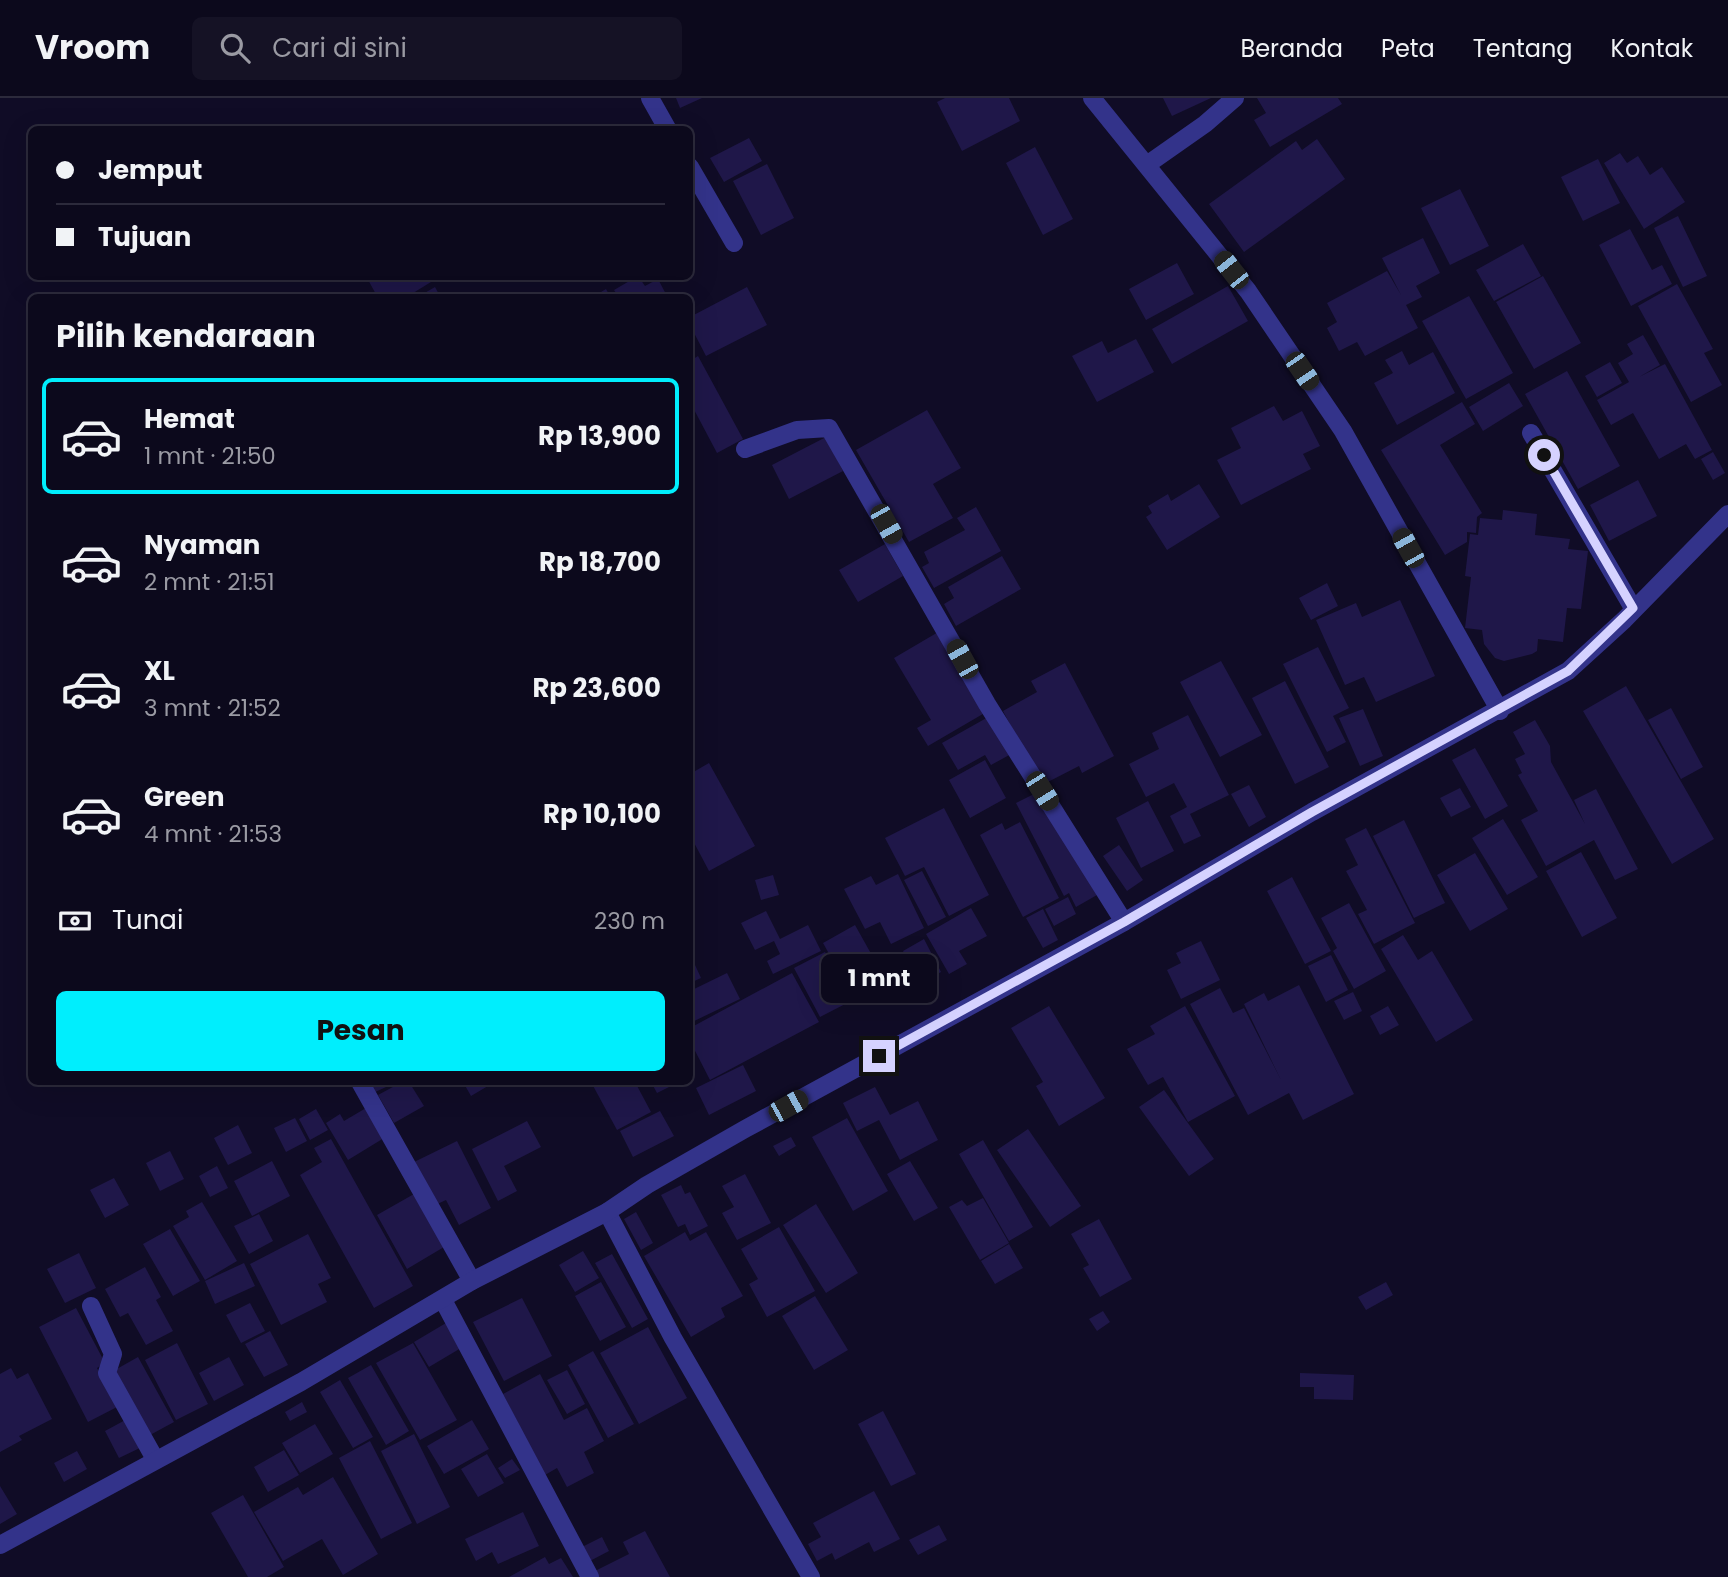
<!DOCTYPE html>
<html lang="id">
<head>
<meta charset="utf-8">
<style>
  :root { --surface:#0c091c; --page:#151225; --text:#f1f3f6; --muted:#9a9aa3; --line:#2c2a3b; --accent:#00eefd }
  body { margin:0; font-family:Poppins,sans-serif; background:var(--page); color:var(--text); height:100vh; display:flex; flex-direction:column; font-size:26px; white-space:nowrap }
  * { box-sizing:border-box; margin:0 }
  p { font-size:23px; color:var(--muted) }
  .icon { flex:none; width:38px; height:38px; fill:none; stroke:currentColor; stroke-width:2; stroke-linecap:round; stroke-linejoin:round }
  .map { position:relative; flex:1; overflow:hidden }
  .side { position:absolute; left:28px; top:196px; width:665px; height:791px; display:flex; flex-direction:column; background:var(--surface); border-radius:10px; box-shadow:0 7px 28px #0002,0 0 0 2px var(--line) }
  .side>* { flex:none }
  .banner { position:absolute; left:28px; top:28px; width:665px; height:154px; border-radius:10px; box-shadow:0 7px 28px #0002,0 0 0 2px var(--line); display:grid; align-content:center; height:154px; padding:0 28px; background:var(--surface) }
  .end { position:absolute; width:32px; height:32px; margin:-16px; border:9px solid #d5d2ff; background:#111; box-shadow:0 0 0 4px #111 }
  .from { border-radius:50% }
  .bubble { position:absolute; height:49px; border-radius:10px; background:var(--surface); box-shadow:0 7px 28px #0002,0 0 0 2px var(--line); font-size:23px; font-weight:700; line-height:49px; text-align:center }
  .car { position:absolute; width:21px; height:42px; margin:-21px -10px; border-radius:9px; box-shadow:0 0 5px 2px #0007; background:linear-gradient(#222 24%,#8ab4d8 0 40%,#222 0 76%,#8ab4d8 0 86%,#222 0) }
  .banner b { display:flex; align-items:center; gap:24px; height:66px; font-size:26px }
  .banner b+b { border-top:2px solid var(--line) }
  .banner i { width:18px; height:18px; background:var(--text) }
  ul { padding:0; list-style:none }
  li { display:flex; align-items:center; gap:21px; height:116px; margin:0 14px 10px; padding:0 14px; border:4px solid transparent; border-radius:10px }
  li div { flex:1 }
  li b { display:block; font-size:26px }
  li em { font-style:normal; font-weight:700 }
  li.selected { border-color:var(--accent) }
  li>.icon { width:63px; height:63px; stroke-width:1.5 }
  h2 { padding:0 28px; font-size:32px; line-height:84px }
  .pay { display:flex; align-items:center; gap:18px; height:77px; padding:0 28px; font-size:26px }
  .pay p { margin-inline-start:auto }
  .action { display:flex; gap:14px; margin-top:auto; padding:14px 28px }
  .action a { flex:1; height:80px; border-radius:10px; background:var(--accent); color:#111; font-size:28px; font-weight:700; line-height:80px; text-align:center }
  header { display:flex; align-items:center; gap:42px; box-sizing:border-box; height:98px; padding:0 35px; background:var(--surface); border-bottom:2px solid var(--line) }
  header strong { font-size:33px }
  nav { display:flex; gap:38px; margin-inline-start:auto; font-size:24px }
  .search { width:490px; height:63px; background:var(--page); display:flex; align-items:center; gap:18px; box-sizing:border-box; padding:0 24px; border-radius:10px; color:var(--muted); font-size:26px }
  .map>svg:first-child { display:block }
  .building { fill:#1f1749 }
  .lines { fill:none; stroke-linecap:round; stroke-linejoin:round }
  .minor { stroke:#33338a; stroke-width:18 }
  .tertiary { stroke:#33338a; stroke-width:18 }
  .route { stroke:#d5d2ff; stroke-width:9 }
</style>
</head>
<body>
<header>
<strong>Vroom</strong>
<div class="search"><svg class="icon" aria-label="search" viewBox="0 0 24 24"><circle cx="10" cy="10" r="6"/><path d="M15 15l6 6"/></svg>Cari di sini</div>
<nav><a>Beranda</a><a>Peta</a><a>Tentang</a><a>Kontak</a></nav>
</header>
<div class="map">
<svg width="1728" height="1479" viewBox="0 0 1728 1479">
  <rect width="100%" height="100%" fill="#100c26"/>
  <path class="building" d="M676,0H702L680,10Z
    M945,0H1009L1020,23L962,53L937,4Z
    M1163,0H1211L1172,18Z
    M1257,0H1338L1342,6L1270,49L1254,22L1266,15Z
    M749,40L762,63L724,84L710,60Z
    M1317,41L1345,81L1244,154L1209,106L1296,43L1302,52Z
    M1035,49L1073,121L1043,137L1006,65Z
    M1620,55L1627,65L1638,58L1650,77L1662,69L1685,104L1644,131L1604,65Z
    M1598,61L1620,105L1583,123L1561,79Z
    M767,66L794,120L761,137L733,83Z
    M1460,91L1489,148L1450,167L1421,110Z
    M1678,118L1707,178L1683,189L1654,130Z
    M1630,131L1652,172L1662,167L1672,186L1631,208L1599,147Z
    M1423,140L1440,175L1416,188L1422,199L1406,207L1418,230L1365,258L1357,244L1339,253L1327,230L1337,224L1327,205L1387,173L1401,197L1382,160Z
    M1523,146L1541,178L1494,203L1476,172Z
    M1177,165L1194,196L1146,222L1129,191Z
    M366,178H427L431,184L405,200H378Z
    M638,178L645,188L658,181L668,200H619L614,192Z
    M1543,178L1581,245L1534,271L1496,204Z
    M1677,186L1713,251L1704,255L1722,287L1691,304L1638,208Z
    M1228,188L1248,223L1172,266L1152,231Z
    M435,189L441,200H416Z
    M747,189L767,227L706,258L690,227V219Z
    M606,191L611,200H591Z
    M1469,198L1513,275L1466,301L1422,223Z
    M1643,237L1660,267L1639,279L1665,266L1712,352L1695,361L1686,346L1659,361L1633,315L1611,327L1597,302L1629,284L1618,265L1633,256L1627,246Z
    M1136,241L1154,274L1097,304L1072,258L1102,243L1108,255Z
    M1402,253L1409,267L1433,254L1455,295L1397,327L1374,285L1393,275L1385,262Z
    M698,258L743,341L717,355L690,304V263Z
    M1610,264L1622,285L1597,299L1585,278Z
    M1567,273L1620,368L1578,391L1525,296Z
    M1509,285L1523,308L1483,333L1469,309Z
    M1462,304L1475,326L1440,347L1482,415L1477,419L1476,435L1467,434V444L1445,457L1381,352Z
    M1274,308L1283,323L1302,313L1320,348L1303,356L1311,371L1241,407L1217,362L1241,350L1231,330Z
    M927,312L961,370L933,386L953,420L909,444L856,352Z
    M826,339L843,373L789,401L772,367Z
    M1713,354L1725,375L1713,382L1701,361Z
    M1638,382L1657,418L1609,443L1590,407Z
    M1199,386L1220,419L1167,452L1146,419L1152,415L1148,408L1168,396L1171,403Z
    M976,409L1001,453L934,490L922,469L929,465L924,454L965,432L957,420Z
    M1503,412L1537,416L1535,437L1570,441L1568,451L1588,453L1581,511L1567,510L1563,544L1538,541L1537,553L1532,556L1504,563L1495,560L1484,546L1482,532L1465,530L1471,479L1465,478L1470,436L1478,437L1480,420L1502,422Z
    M885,446L903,478L858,504L839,472Z
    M1002,458L1021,491L956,528L944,506L954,500L948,489Z
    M1327,485L1338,508L1311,522L1299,500Z
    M1400,502L1435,578L1376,604L1364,579L1345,587L1316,522L1356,505L1362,519Z
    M940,533L988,613L928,648L917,630L931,622L894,560Z
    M1318,549L1349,610L1333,618L1346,644L1327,654L1283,566Z
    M1221,563L1262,637L1220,659L1180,584Z
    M1065,565L1114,658L1082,675L1079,668L1042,687L1003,613L1037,594L1031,583Z
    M1285,583L1329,669L1295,686L1252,600Z
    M1626,588L1714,741L1672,766L1583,613Z
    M1671,610L1703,669L1681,681L1648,622Z
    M1363,611L1383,658L1360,668L1339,620Z
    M1188,617L1229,697L1190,716L1201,738L1184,746L1170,718L1187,709L1174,685L1146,699L1129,666L1159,651L1152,635Z
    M990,618L1013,655L991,667L985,657L958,672L942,645Z
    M1535,622L1550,648L1551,664L1585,726L1574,702L1596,691L1638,771L1615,782L1594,742L1546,768L1521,722L1538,713L1518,677L1522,675L1515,661L1525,656L1513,634Z
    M1475,650L1508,708L1485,721L1452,662Z
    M985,662L1006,700L970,720L949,682Z
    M709,665L755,748L709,773L690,737V676Z
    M1249,687L1266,719L1249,729L1231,696Z
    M1460,690L1471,709L1451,719L1440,700Z
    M1038,694L1097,797L1076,809L1069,795L1064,798L1016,705Z
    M1148,703L1174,753L1141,770L1116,720Z
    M944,710L989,797L949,818L924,769L905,778L885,740Z
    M1503,721L1538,779L1507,797L1472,740Z
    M1404,722L1445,805L1414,820L1373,738Z
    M1020,724L1059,800L1023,819L980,737L1002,725L1005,732Z
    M1366,730L1415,825L1374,846L1358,816L1367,812L1346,773L1358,767L1345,741Z
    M1119,747L1143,782L1127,793L1103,758Z
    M1581,754L1617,820L1582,839L1546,773Z
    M1475,755L1508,811L1470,833L1437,777Z
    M922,773L946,819L928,828L904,782Z
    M898,776L924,830L891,846L880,824L865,831L844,791L871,778L876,787Z
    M773,777L779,797L761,802L755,782Z
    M1292,779L1331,853L1305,866L1267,793Z
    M1068,799L1076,816L1054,828L1045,811Z
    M1349,805L1386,873L1354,891L1333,853L1337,850L1321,820Z
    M971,810L987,838L959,853L967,866L949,876L926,836Z
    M1043,811L1058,842L1043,850L1026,820Z
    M766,813L780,841L808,827L821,853L773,876L767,863L780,856L774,843L755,852L741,825Z
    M855,827L883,877L851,895L823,845Z
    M1403,837L1418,862L1432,853L1473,922L1436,944L1381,851Z
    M924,841L941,874L920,885L903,853Z
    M1201,843L1220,882L1181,901L1167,872L1181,865L1176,855Z
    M825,854L851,903L820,919L794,870Z
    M690,856L701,880L690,885Z
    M1331,857L1348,892L1326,904L1308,868Z
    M727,875L740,901L690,925V893Z
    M792,875L819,924L710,982L690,943V930Z
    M1299,887L1354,996L1303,1022L1289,995L1248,1017L1190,906L1220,890L1233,915L1244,910L1281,982L1244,906L1264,895L1268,903Z
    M1353,894L1362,913L1344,922L1334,903Z
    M1049,908L1105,1000L1059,1028L1036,988L1043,984L1011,930Z
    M1185,908L1235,998L1188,1024L1163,979L1148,987L1127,951L1155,936L1150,928Z
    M1388,908L1399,927L1380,937L1370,918Z
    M743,967L756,993L709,1017L696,990Z
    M367,984H397L373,995Z
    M402,984H409L424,1008L394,1025L378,997Z
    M463,984H492L493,985L471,998Z
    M591,984H635L651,1014L617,1032Z
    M651,984H679L657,995Z
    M875,989L890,1017L918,1003L938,1042L900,1062L879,1022L857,1033L843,1005Z
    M1164,992L1214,1061L1189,1078L1139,1009Z
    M366,1010L384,1040L348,1062L326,1025L340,1016L344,1023Z
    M316,1011L328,1032L310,1042L299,1021Z
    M660,1013L674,1038L633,1059L620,1033Z
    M295,1020L307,1043L286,1054L274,1030Z
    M847,1020L888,1093L853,1113L812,1039Z
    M527,1023L541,1049L504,1068L517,1093L498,1103L472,1051Z
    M238,1027L252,1055L228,1067L214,1040Z
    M1028,1031L1081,1108L1050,1129L997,1052Z
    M791,1039L796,1048L779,1058L773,1048Z
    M331,1041L413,1188L374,1210L300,1077L322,1064L314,1050Z
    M983,1042L1033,1129L1009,1143L959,1056Z
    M457,1043L491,1110L459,1127L446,1102L433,1108L412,1065Z
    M170,1053L184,1081L160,1093L146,1065Z
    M272,1063L290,1098L252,1118L234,1083Z
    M910,1063L938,1110L914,1123L887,1076Z
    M217,1068L228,1090L210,1099L199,1078Z
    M745,1076L771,1125L737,1142L722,1115L734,1109L722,1088Z
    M114,1080L129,1107L105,1120L90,1092Z
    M681,1087L685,1096L690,1094L708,1128L690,1137L685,1126L678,1129L661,1097Z
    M414,1096L444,1149L407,1171L377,1117Z
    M983,1100L1009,1145L980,1162L949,1109L962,1102L967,1108Z
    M202,1104L237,1163L205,1182L173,1128L189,1119L186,1113Z
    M816,1106L858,1175L826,1195L783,1127Z
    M636,1114L653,1145L641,1152L624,1121Z
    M259,1116L273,1143L249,1156L234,1128Z
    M1099,1121L1132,1181L1100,1199L1083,1170L1089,1167L1071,1136Z
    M779,1129L815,1193L767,1219L749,1186L758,1181L741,1151Z
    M170,1131L200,1183L173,1198L143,1146Z
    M685,1134L690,1143L706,1134L743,1198L721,1210L725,1219L691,1239L644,1158Z
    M308,1136L331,1180L318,1186L327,1204L281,1227L250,1166Z
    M1009,1146L1023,1170L995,1186L981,1163Z
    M583,1153L599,1180L575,1194L559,1167Z
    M79,1155L96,1190L65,1205L47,1171Z
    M612,1156L648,1221L632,1230L595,1165Z
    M244,1165L255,1188L215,1206L205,1183Z
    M145,1169L161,1199L156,1202L173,1233L146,1247L128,1215L120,1219L105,1191Z
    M601,1184L626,1229L600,1243L575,1198Z
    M1386,1184L1393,1197L1366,1212L1358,1199Z
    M815,1198L848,1252L814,1272L782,1218Z
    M522,1200L552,1258L504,1283L473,1224Z
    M250,1205L265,1233L241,1245L226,1217Z
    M76,1210L105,1265L97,1270L117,1309L88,1324L39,1229Z
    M1103,1213L1110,1224L1097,1233L1089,1221Z
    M446,1225L461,1250L429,1269L414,1244Z
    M648,1229L687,1300L639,1326L600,1255Z
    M270,1233L288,1267L264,1279L245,1246Z
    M177,1245L208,1306L176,1322L145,1262Z
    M413,1245L457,1322L420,1342L376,1265Z
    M593,1253L634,1326L608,1340L568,1267Z
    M138,1259L174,1324L150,1337L115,1272Z
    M229,1259L244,1287L214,1303L199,1275Z
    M371,1267L409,1333L386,1347L348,1280Z
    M11,1270L17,1281L28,1275L52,1321L19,1338L22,1342L0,1354V1276Z
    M567,1272L585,1306L567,1316L547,1282Z
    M1300,1275L1354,1277L1353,1302L1314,1301V1289H1300Z
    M540,1276L564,1322L587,1310L604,1343L584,1354L594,1375L567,1389L557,1370L545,1377L503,1296Z
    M340,1282L373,1339L353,1350L320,1294Z
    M302,1304L307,1314L290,1323L285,1314Z
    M883,1313L916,1376L891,1388L858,1326Z
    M129,1320L144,1348L119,1360L105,1333Z
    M472,1322L489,1351L444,1376L427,1348Z
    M315,1326L333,1356L300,1375L282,1345Z
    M414,1336L450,1409L417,1426L381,1353Z
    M370,1343L412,1425L381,1441L339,1360Z
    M284,1352L299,1377L268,1394L254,1369Z
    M77,1353L87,1371L64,1384L54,1365Z
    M487,1356L504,1385L478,1399L461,1371Z
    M512,1361L520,1372L505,1380L498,1370Z
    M333,1379L378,1456L343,1477L322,1441L283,1463L254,1414L298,1389L303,1397Z
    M0,1388L17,1416L0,1426Z
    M874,1393L900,1441L874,1454L869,1444L835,1462L832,1455L817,1463L808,1446L821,1439L813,1425Z
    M243,1397L284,1469L267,1479H248L211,1415Z
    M523,1414L539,1448L498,1466L492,1454L476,1463L465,1441Z
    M939,1427L947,1442L918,1457L909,1442Z
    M645,1433L670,1479H598L595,1473L629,1456L623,1444Z
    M602,1439L609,1453L586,1465L578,1451Z
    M545,1459L549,1466L561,1460L573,1479H509Z"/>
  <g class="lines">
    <path class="minor" d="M650,0L668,32
      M1092,0L1248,193L1343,333L1500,613
      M1148,66L1205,26L1235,0
      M690,69L734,145
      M1531,335L1633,510
      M745,351L797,332L829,330L987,606L1124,824
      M360,984L472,1183
      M607,1114L673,1240L811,1479
      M443,1202L590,1479
      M91,1208L113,1256L107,1275L155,1361"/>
    <path class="tertiary" d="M0,1447L301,1284L472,1183L607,1114L647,1087L745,1031L1124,824L1312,714L1568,573L1624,522L1728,416"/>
  </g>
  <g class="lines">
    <path class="route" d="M879,958L1124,824L1312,714L1568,573L1633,510L1544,357"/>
  </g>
</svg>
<i class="end from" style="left:1544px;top:357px"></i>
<i class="end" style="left:879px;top:958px"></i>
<div class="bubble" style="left:821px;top:856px;width:116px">1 mnt</div>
<i class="car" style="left:1231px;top:172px;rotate:322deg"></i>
<i class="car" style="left:1302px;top:273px;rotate:146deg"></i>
<i class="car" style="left:886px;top:426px;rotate:151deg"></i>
<i class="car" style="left:1408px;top:450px;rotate:331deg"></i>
<i class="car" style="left:962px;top:561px;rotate:331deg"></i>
<i class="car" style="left:1042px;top:693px;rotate:148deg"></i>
<i class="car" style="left:788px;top:1008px;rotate:61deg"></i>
<div class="banner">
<b><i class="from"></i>Jemput</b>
<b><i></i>Tujuan</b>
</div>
<section class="side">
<h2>Pilih kendaraan</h2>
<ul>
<li class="selected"><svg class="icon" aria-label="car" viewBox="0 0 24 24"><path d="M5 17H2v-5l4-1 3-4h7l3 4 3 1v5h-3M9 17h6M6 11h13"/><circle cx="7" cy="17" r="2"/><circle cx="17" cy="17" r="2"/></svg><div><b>Hemat</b><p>1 mnt · 21:50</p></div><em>Rp 13,900</em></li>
<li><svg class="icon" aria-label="car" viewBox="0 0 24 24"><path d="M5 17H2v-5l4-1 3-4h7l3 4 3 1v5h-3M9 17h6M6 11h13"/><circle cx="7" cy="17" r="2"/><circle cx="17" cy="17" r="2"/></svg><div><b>Nyaman</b><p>2 mnt · 21:51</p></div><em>Rp 18,700</em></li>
<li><svg class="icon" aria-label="car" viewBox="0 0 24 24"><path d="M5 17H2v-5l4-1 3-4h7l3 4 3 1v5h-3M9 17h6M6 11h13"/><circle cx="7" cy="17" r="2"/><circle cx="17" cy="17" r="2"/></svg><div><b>XL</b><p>3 mnt · 21:52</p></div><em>Rp 23,600</em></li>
<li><svg class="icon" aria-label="car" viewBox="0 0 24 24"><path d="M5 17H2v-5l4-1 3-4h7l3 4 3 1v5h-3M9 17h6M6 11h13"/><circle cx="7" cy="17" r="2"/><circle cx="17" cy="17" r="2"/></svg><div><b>Green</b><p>4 mnt · 21:53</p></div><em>Rp 10,100</em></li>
</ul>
<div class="pay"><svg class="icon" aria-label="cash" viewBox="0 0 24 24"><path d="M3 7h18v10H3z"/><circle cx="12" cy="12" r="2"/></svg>Tunai<p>230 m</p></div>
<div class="action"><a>Pesan</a></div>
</section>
</div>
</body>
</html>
